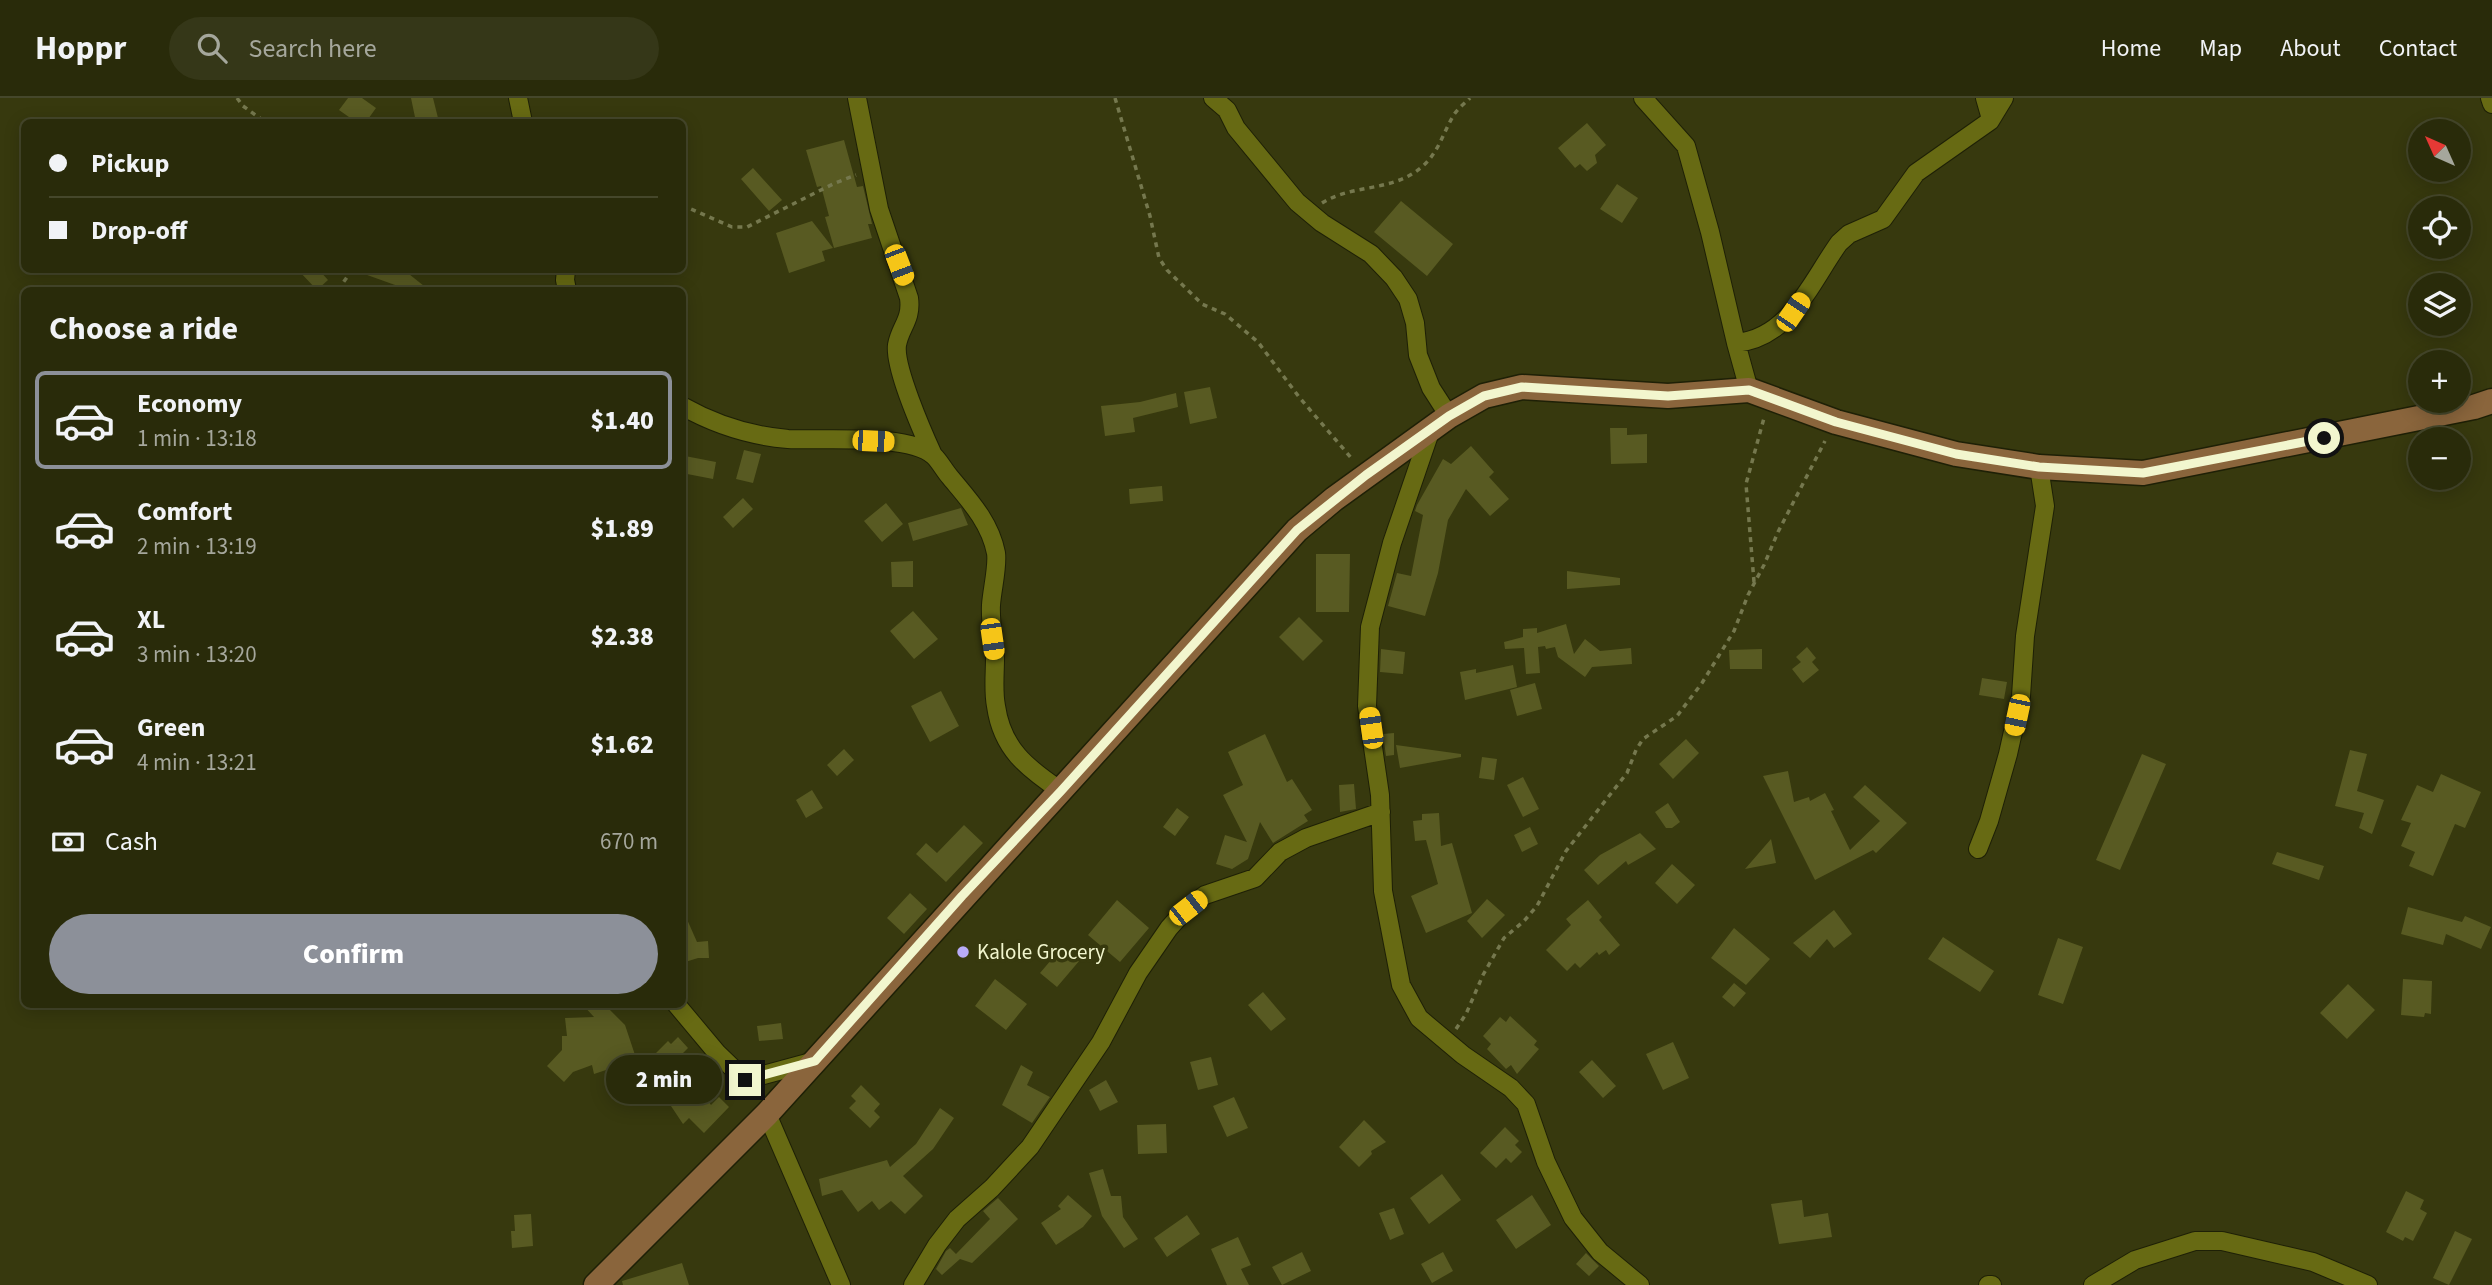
<!DOCTYPE html>
<html lang="en">
<head>
<meta charset="utf-8">
<style>
  :root { --surface:#292b0a; --page:#353718; --text:#f1f3f6; --muted:#a5a79c; --line:#45472b; --accent:#8c9099 }
  body { margin:0; font-family:"Source Sans 3",sans-serif; background:var(--page); color:var(--text); height:100vh; display:flex; flex-direction:column; font-size:26px; white-space:nowrap }
  * { box-sizing:border-box; margin:0 }
  p { font-size:23px; color:var(--muted) }
  .icon { flex:none; width:38px; height:38px; fill:none; stroke:currentColor; stroke-width:2; stroke-linecap:round; stroke-linejoin:round }
  .map { position:relative; flex:1; overflow:hidden }
  .panel { position:absolute; left:21px; top:189px; width:665px; height:721px; display:flex; flex-direction:column; background:var(--surface); border-radius:10px; box-shadow:0 4px 18px #0003,0 0 0 2px var(--line) }
  .panel>* { flex:none }
  .guide { position:absolute; left:21px; top:21px; width:665px; height:154px; border-radius:10px; box-shadow:0 4px 18px #0003,0 0 0 2px var(--line); display:grid; align-content:center; height:154px; padding:0 28px; background:var(--surface) }
  .needle { width:46px; rotate:315deg }
  .buttons { position:absolute; left:2408px; top:21px; display:grid; gap:14px }
  .buttons a { display:grid; place-items:center; width:63px; height:63px; border-radius:50%; background:var(--surface); box-shadow:0 4px 18px #0003,0 0 0 2px var(--line); font-size:35px }
  .end { position:absolute; width:32px; height:32px; margin:-16px; border:9px solid #f2f6ce; background:#111; box-shadow:0 0 0 4px #111 }
  .from { border-radius:50% }
  .bubble { position:absolute; height:49px; border-radius:24px; background:var(--surface); box-shadow:0 4px 18px #0003,0 0 0 2px var(--line); font-size:23px; font-weight:800; line-height:49px; text-align:center }
  .car { position:absolute; width:21px; height:42px; margin:-21px -10px; border-radius:9px; box-shadow:0 0 5px 2px #0007; background:linear-gradient(#f5c518 24%,#345 0 40%,#f5c518 0 76%,#345 0 86%,#f5c518 0) }
  .guide b { display:flex; align-items:center; gap:24px; height:66px; font-size:26px }
  .guide b+b { border-top:2px solid var(--line) }
  .guide i { width:18px; height:18px; background:var(--text) }
  ul { padding:0; list-style:none }
  li { display:flex; align-items:center; gap:21px; height:98px; margin:0 14px 10px; padding:0 14px; border:4px solid transparent; border-radius:10px }
  li div { flex:1 }
  li b { display:block; font-size:26px }
  li em { font-style:normal; font-weight:800 }
  li.active { border-color:var(--accent) }
  li>.icon { width:63px; height:63px; stroke-width:1.5 }
  h2 { padding:0 28px; font-size:32px; line-height:84px }
  .pay { display:flex; align-items:center; gap:18px; height:77px; padding:0 28px; font-size:26px }
  .pay p { margin-inline-start:auto }
  .action { display:flex; gap:14px; margin-top:auto; padding:14px 28px }
  .action a { flex:1; height:80px; border-radius:42px; background:var(--accent); color:#fff; font-size:28px; font-weight:800; line-height:80px; text-align:center }
  header { display:flex; align-items:center; gap:42px; box-sizing:border-box; height:98px; padding:0 35px; background:var(--surface); border-bottom:2px solid var(--line) }
  header strong { font-size:33px }
  nav { display:flex; gap:38px; margin-inline-start:auto; font-size:24px }
  .search { width:490px; height:63px; background:var(--page); display:flex; align-items:center; gap:18px; box-sizing:border-box; padding:0 24px; border-radius:38px; color:var(--muted); font-size:26px }
  .map>svg:first-child { display:block }
  .building { fill:#585a22 }
  .lines { fill:none; stroke-linecap:round; stroke-linejoin:round }
  .street-casing { stroke:#1e2006; stroke-width:20 }
  .secondary-casing { stroke:#1e2006; stroke-width:27 }
  .path { stroke:#75784e; stroke-width:3.5; stroke-dasharray:5 5; stroke-linecap:butt }
  .street { stroke:#676a13; stroke-width:18 }
  .secondary { stroke:#8a653c; stroke-width:24 }
  .route { stroke:#f2f6ce; stroke-width:9 }
  .poi-dot { fill:#b8abf7; stroke:#37390e; stroke-width:2.5 }
  .labels { text-anchor:middle; dominant-baseline:central; stroke-width:7; stroke-linejoin:round; paint-order:stroke }
  .poi-label { font-size:21px; fill:#f2f6ce; stroke:#37390e; text-anchor:start }
</style>
</head>
<body>
<header>
<strong>Hoppr</strong>
<div class="search"><svg class="icon" aria-label="search" viewBox="0 0 24 24"><circle cx="10" cy="10" r="6"/><path d="M15 15l6 6"/></svg>Search here</div>
<nav><a>Home</a><a>Map</a><a>About</a><a>Contact</a></nav>
</header>
<div class="map">
<svg width="2492" height="1187" viewBox="0 0 2492 1187">
  <rect width="100%" height="100%" fill="#37390e"/>
  <path class="building" d="M348,0H362L376,10L366,24H356L339,12Z
    M411,0H433L439,24H416Z
    M1587,25L1606,47L1595,57L1597,65L1587,73L1580,66L1575,70L1558,50Z
    M844,42L857,89L863,88L872,126H868L872,140L834,150L825,119L829,118L821,88L817,89L806,52Z
    M753,70L782,102L769,113L741,81Z
    M1617,86L1638,100L1622,125L1600,111Z
    M1401,103L1453,146L1427,178L1374,134Z
    M812,123L833,150L822,153L825,163L789,175L776,135Z
    M298,172H319L328,182L317,192Z
    M357,172H404L429,192H409L356,173Z
    M1210,289L1217,320L1190,326L1184,294Z
    M1176,295L1178,309L1133,320L1135,334L1105,338L1101,308L1140,304Z
    M1610,330H1627V337L1647,336V365L1611,366Z
    M1471,348L1494,374L1489,379L1509,401L1490,418L1466,391L1448,422L1438,475L1425,518L1388,508L1397,475L1411,478L1423,417L1415,413L1417,407L1443,361L1451,366Z
    M744,352L761,356L753,385L736,381Z
    M685,358L716,364L713,381L682,375Z
    M1162,388L1163,403L1130,406L1129,391Z
    M743,400L753,411L733,430L723,419Z
    M886,405L903,426L882,444L864,423Z
    M961,410L968,427L913,443L908,425Z
    M1316,456H1350L1349,514H1316Z
    M913,463V489H892L891,464Z
    M1567,473L1620,480V487L1567,491Z
    M913,513L938,541L914,561L890,533Z
    M1299,519L1323,543L1303,563L1279,539Z
    M1566,526L1574,556L1585,541L1600,553L1631,550L1632,566L1592,569L1585,579L1558,559L1555,549L1546,551L1545,548L1538,549L1540,575L1526,576L1524,550L1505,551L1504,544L1523,539V531L1537,530V535Z
    M1807,549L1816,560L1812,564L1819,572L1803,585L1792,571L1801,564L1796,559Z
    M1381,551L1405,554L1403,576L1380,574Z
    M1762,551V571H1730L1729,552Z
    M1513,567L1517,589L1465,602L1460,574L1476,571V575Z
    M1982,580L2007,584L2004,601L1979,597Z
    M1535,585L1542,611L1517,618L1510,592Z
    M941,593L959,628L930,644L911,608Z
    M1394,635V657L1386,658L1383,636Z
    M1265,636L1287,684L1292,681L1312,712L1304,717L1308,723L1273,745L1260,724L1248,761L1232,771L1216,766L1225,737L1247,744L1223,697L1243,687L1228,654Z
    M1686,641L1699,655L1673,681L1659,666Z
    M1396,647L1461,656V659L1400,670Z
    M844,651L854,662L837,678L827,667Z
    M2350,652L2367,656L2357,693L2384,702L2372,736L2359,730L2364,715L2335,708Z
    M2142,656L2166,666L2120,772L2096,762Z
    M1482,659L1497,661L1494,682L1479,680Z
    M1788,673L1794,704L1809,699L1810,703L1825,695L1834,712L1831,713L1850,752L1880,723L1853,699L1865,687L1907,725L1876,755L1873,752L1815,782L1763,678Z
    M2441,676L2481,694L2465,730L2455,726L2433,778L2409,768L2415,754L2401,748L2411,725L2401,722L2417,687L2433,694Z
    M1523,679L1539,711L1523,719L1507,687Z
    M1354,686L1356,711L1340,714L1339,687Z
    M812,692L823,710L806,720L796,702Z
    M1668,705L1680,724L1672,730H1666L1655,714Z
    M1177,710L1189,719L1175,738L1163,729Z
    M1439,715L1441,748L1452,745L1472,815L1426,835L1411,798L1438,786L1426,742L1415,743L1413,723L1422,722V716Z
    M964,727L983,745L946,784L916,756L926,745L937,755Z
    M1530,729L1538,746L1522,754L1514,737Z
    M1640,735L1656,751L1628,767L1626,763L1598,787L1584,772L1600,757Z
    M1771,741L1776,765L1745,771Z
    M2277,754L2324,768L2319,782L2272,766Z
    M1672,766L1695,787L1677,806L1655,785Z
    M910,795L927,811L904,836L887,820Z
    M1487,801L1505,817L1482,840L1467,823Z
    M1117,802L1149,830L1120,864L1088,837Z
    M1588,802L1602,819L1599,822L1620,847L1609,857L1606,852L1599,857L1597,854L1580,870L1575,865L1567,873L1546,852L1571,827L1566,821Z
    M2408,809L2462,824L2465,818L2491,829L2481,851L2446,836L2443,847L2401,836Z
    M682,810L697,844L708,843L709,860H698L682,865Z
    M1834,812L1852,836L1834,850L1827,841L1810,860L1793,845Z
    M1734,830L1770,861L1746,887L1711,860Z
    M1943,839L1994,873L1980,894L1928,861Z
    M2058,840L2083,849L2063,906L2038,897Z
    M1063,848L1080,862L1057,889L1040,875Z
    M995,881L1027,906L1006,932L975,908Z
    M2403,881L2432,883L2431,916L2425,915L2424,919L2401,917Z
    M1734,885L1746,895L1734,909L1722,899Z
    M2348,886L2375,912L2347,941L2320,915Z
    M1263,894L1286,921L1271,933L1248,907Z
    M582,906H604L625,927L635,957L614,964L615,969L594,976L592,967L573,974L564,984L547,968L562,952V938H567L565,920L594,919Z
    M1510,918L1537,943L1534,947L1539,951L1517,976L1511,967L1506,971L1487,951L1491,946L1483,938L1500,919L1506,924Z
    M781,925L783,941L759,943L757,928Z
    M678,939L688,950L679,959L711,1007L719,999L729,1009L704,1035L689,1020L683,1026L659,990L674,979L653,958L668,943L671,946Z
    M1673,944L1689,980L1663,992L1646,956Z
    M1211,959L1218,987L1198,992L1190,964Z
    M1592,962L1616,988L1603,1000L1579,974Z
    M1021,967L1033,974L1027,987L1050,999L1032,1025L1002,1007Z
    M1106,982L1118,1004L1100,1013L1089,992Z
    M861,987L880,1006L874,1013L880,1019L870,1030L849,1010L856,1003L851,998Z
    M1234,999L1248,1030L1227,1039L1213,1008Z
    M940,1010L954,1020L933,1051L903,1078L923,1098L905,1116L891,1103L879,1112L872,1103L858,1114L842,1092L822,1098L819,1081L887,1062L890,1069L916,1046Z
    M1364,1022L1386,1044L1371,1053L1372,1056L1359,1069L1339,1049Z
    M1166,1026L1167,1055L1138,1056L1137,1027Z
    M1505,1029L1519,1043L1515,1047L1522,1054L1511,1065L1506,1060L1496,1070L1480,1055Z
    M1103,1071L1111,1098H1121L1123,1119L1138,1141L1124,1150L1102,1118L1089,1075Z
    M1442,1076L1461,1102L1429,1126L1410,1100Z
    M2406,1093L2424,1102L2420,1111L2427,1115L2413,1143L2405,1139L2403,1143L2386,1134Z
    M1068,1097L1092,1118L1083,1129L1056,1147L1041,1125L1061,1111L1058,1108Z
    M1532,1097L1551,1127L1516,1151L1496,1122Z
    M998,1100L1018,1121L972,1165L960,1161L942,1177L936,1171L946,1153L950,1150L956,1156L990,1121L983,1113Z
    M1802,1102L1804,1119L1828,1115L1832,1139L1779,1146L1771,1106Z
    M1394,1110L1404,1136L1390,1142L1379,1115Z
    M531,1116L533,1148L512,1150L511,1133H515L514,1117Z
    M1187,1117L1200,1136L1167,1159L1154,1140Z
    M2455,1133L2472,1141L2449,1187L2433,1180Z
    M1238,1139L1251,1167L1241,1171L1249,1187H1227L1211,1151Z
    M1302,1154L1311,1173L1282,1187L1272,1169Z
    M1443,1154L1453,1173L1432,1185L1421,1166Z
    M1586,1155L1599,1168L1589,1178L1576,1166Z
    M682,1165L689,1187H623L622,1183Z"/>
  <g class="lines">
    <g class="street-casing">
      <path id="street" d="M518,0L523,24
        M857,0L879,111L909,200C912,222 900,229 897,247C894,269 923,335 933,357
        M1213,0L1227,12L1236,30L1297,104L1322,125L1371,156L1394,180L1408,201L1415,225L1418,257L1431,290L1449,318
        M1643,0L1686,48L1710,134L1736,245L1749,292
        M1985,0L1991,21
        M2490,0L2492,6
        M566,172L565,182L567,192
        M1736,245C1790,240 1811,184 1839,145L1849,136L1883,121L1916,75L1990,23L2004,0
        M682,308C714,326 752,338 788,341C822,343 910,335 934,358C940,364 944,372 950,379C969,402 990,424 996,455C998,468 992,492 991,507C990,525 994,542 995,560C995,576 993,593 996,608C1002,651 1027,670 1061,693
        M1431,331L1392,445L1370,529L1367,608L1380,697L1383,793L1401,887L1419,920L1463,957L1511,990L1526,1006L1546,1064L1573,1120L1600,1154L1640,1187
        M1978,751L1989,723L2008,656L2021,598L2025,538L2045,408L2039,369
        M676,906L717,955L745,982L815,963
        M767,1016L841,1187
        M913,1187L937,1147L957,1121L992,1090L1030,1049L1101,944L1138,875L1169,830L1187,810L1205,797L1255,780L1280,754L1306,740L1381,714
        M1988,1187H1992
        M2093,1187L2135,1162L2195,1143H2222L2313,1164L2368,1187"/>
    </g>
    <g class="secondary-casing">
      <path id="secondary" d="M596,1187L767,1016L1297,432L1334,401L1449,318L1484,298L1522,289L1668,298L1749,292L1836,324L1956,356L2039,369L2143,375L2474,309L2492,303"/>
    </g>
    <path class="path" d="M237,0L243,8L265,24
      M1115,0L1150,118L1159,160L1167,172L1202,206L1225,216L1258,244L1299,299L1353,362
      M1322,105C1354,85 1394,95 1424,67C1438,54 1443,36 1452,20C1456,12 1464,6 1470,0
      M682,107L732,129H747L835,85L856,77
      M338,192L352,172
      M1754,484L1746,386L1764,320
      M1456,931L1466,916L1483,877L1504,840L1524,823L1537,808L1566,753L1627,675L1636,652L1643,641L1677,618L1702,585L1734,533L1748,497L1764,467L1778,434L1825,343"/>
    <use href="#street" class="street"/>
    <use href="#secondary" class="secondary"/>
  </g>
  <g class="lines">
    <path class="route" d="M745,982L815,963L962,798L1061,693L1297,432L1366,377L1449,318L1484,298L1522,289L1668,298L1749,292L1836,324L1956,356L2039,369L2143,375L2324,340"/>
  </g>
  <circle class="poi-dot" cx="963" cy="854" r="7"/>
  <g class="labels">
    <g class="poi-label">
      <text x="977" y="854">Kalole Grocery</text>
    </g>
  </g>
</svg>
<div class="buttons">
<a><svg class="needle" viewBox="-14 -14 28 28"><path d="M0-13l5 13h-10z" fill="#e53935"/><path d="M0 13l5-13h-10z" fill="#a5a79c"/></svg></a>
<a><svg class="icon" aria-label="locate" viewBox="0 0 24 24"><circle cx="12" cy="12" r="6"/><path d="M12 2v4M12 18v4M2 12h4M18 12h4"/></svg></a>
<a><svg class="icon" aria-label="layers" viewBox="0 0 24 24"><path d="M12 4l9 5-9 5-9-5zM3 14l9 5 9-5"/></svg></a>
<a>+</a>
<a>−</a>
</div>
<i class="end from" style="left:2324px;top:340px"></i>
<i class="end" style="left:745px;top:982px"></i>
<div class="bubble" style="left:606px;top:957px;width:116px">2 min</div>
<i class="car" style="left:899px;top:167px;rotate:159deg"></i>
<i class="car" style="left:1793px;top:214px;rotate:34deg"></i>
<i class="car" style="left:873px;top:343px;rotate:92deg"></i>
<i class="car" style="left:992px;top:541px;rotate:172deg"></i>
<i class="car" style="left:2017px;top:617px;rotate:192deg"></i>
<i class="car" style="left:1371px;top:630px;rotate:352deg"></i>
<i class="car" style="left:1188px;top:810px;rotate:52deg"></i>
<div class="guide">
<b><i class="from"></i>Pickup</b>
<b><i></i>Drop-off</b>
</div>
<section class="panel">
<h2>Choose a ride</h2>
<ul>
<li class="active"><svg class="icon" aria-label="car" viewBox="0 0 24 24"><path d="M5 17H2v-5l4-1 3-4h7l3 4 3 1v5h-3M9 17h6M6 11h13"/><circle cx="7" cy="17" r="2"/><circle cx="17" cy="17" r="2"/></svg><div><b>Economy</b><p>1 min · 13:18</p></div><em>$1.40</em></li>
<li><svg class="icon" aria-label="car" viewBox="0 0 24 24"><path d="M5 17H2v-5l4-1 3-4h7l3 4 3 1v5h-3M9 17h6M6 11h13"/><circle cx="7" cy="17" r="2"/><circle cx="17" cy="17" r="2"/></svg><div><b>Comfort</b><p>2 min · 13:19</p></div><em>$1.89</em></li>
<li><svg class="icon" aria-label="car" viewBox="0 0 24 24"><path d="M5 17H2v-5l4-1 3-4h7l3 4 3 1v5h-3M9 17h6M6 11h13"/><circle cx="7" cy="17" r="2"/><circle cx="17" cy="17" r="2"/></svg><div><b>XL</b><p>3 min · 13:20</p></div><em>$2.38</em></li>
<li><svg class="icon" aria-label="car" viewBox="0 0 24 24"><path d="M5 17H2v-5l4-1 3-4h7l3 4 3 1v5h-3M9 17h6M6 11h13"/><circle cx="7" cy="17" r="2"/><circle cx="17" cy="17" r="2"/></svg><div><b>Green</b><p>4 min · 13:21</p></div><em>$1.62</em></li>
</ul>
<div class="pay"><svg class="icon" aria-label="cash" viewBox="0 0 24 24"><path d="M3 7h18v10H3z"/><circle cx="12" cy="12" r="2"/></svg>Cash<p>670 m</p></div>
<div class="action"><a>Confirm</a></div>
</section>
</div>
</body>
</html>
